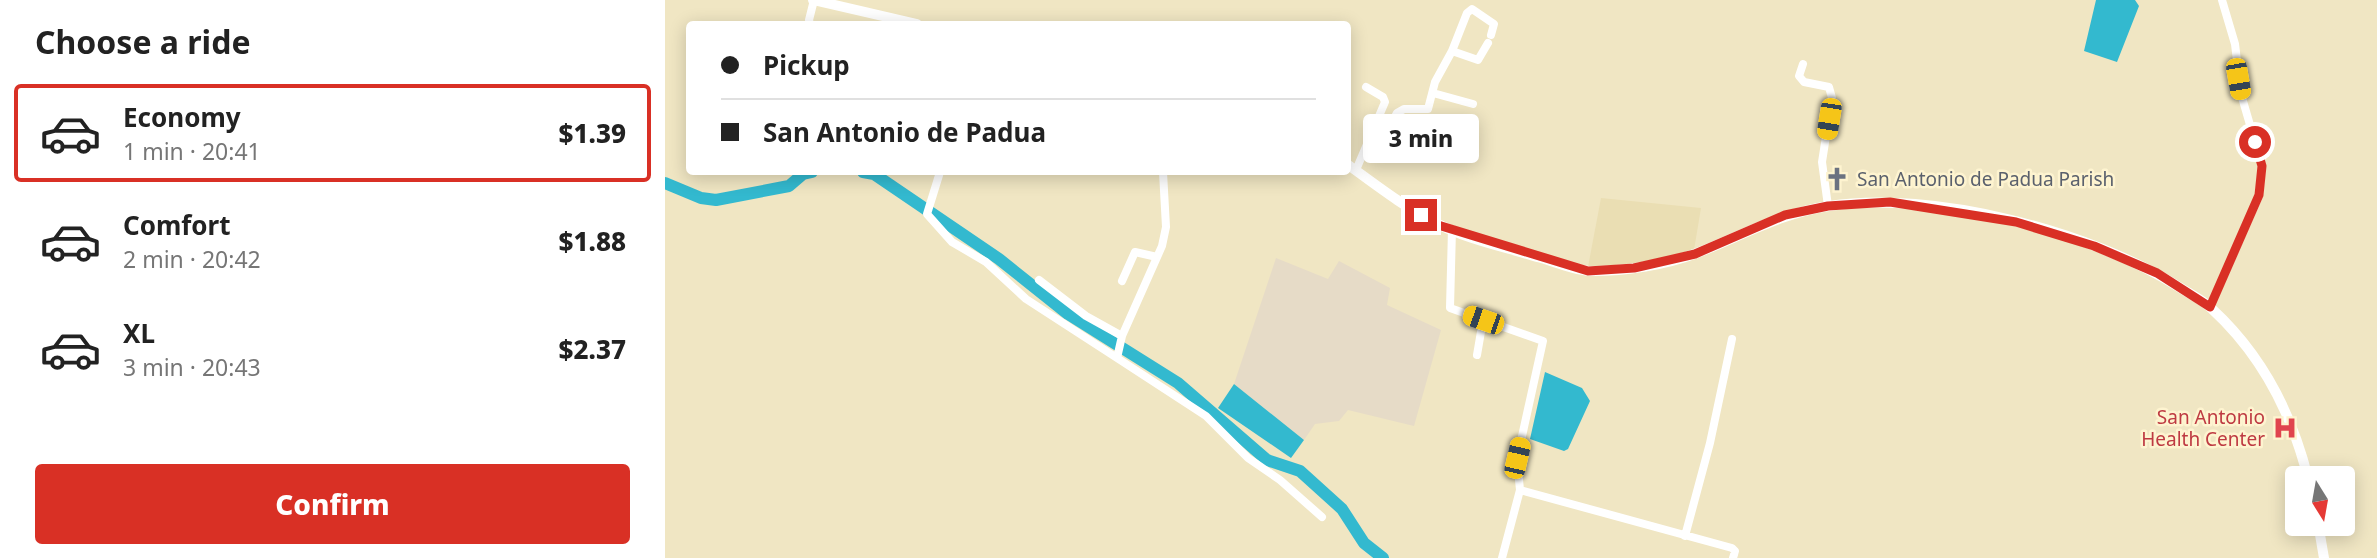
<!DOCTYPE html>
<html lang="en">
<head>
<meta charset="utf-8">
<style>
  :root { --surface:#fff; --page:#f2f2f2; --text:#222; --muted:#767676; --line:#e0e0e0; --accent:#d93025 }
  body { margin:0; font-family:"Noto Sans",sans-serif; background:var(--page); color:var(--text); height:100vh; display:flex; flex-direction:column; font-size:26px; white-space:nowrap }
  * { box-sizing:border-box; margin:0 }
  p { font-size:23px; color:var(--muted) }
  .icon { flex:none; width:38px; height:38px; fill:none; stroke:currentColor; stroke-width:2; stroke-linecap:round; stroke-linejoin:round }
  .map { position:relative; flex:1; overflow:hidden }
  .panel { display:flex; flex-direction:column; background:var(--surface); width:665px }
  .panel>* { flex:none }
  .hud { position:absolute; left:21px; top:21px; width:665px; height:154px; border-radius:7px; box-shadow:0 4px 18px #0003; display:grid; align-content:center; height:154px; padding:0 35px; background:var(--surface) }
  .needle { width:46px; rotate:169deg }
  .buttons { position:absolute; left:1620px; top:466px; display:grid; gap:14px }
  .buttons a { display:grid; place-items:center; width:70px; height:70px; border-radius:7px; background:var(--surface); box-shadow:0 4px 18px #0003; font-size:35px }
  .end { position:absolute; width:32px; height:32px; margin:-16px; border:9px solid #d93025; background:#fff; box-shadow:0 0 0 4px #fff }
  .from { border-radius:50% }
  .bubble { position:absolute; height:49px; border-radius:7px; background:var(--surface); box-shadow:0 4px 18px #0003; font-size:23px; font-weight:800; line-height:49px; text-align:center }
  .car { position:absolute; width:21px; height:42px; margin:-21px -10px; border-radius:9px; box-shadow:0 0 5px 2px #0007; background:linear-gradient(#f5c518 24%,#345 0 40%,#f5c518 0 76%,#345 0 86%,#f5c518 0) }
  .hud b { display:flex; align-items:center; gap:24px; height:66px; font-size:26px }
  .hud b+b { border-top:2px solid var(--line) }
  .hud i { width:18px; height:18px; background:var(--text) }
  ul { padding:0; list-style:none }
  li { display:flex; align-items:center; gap:21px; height:98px; margin:0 14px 10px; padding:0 21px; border:4px solid transparent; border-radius:7px }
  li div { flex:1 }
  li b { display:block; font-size:26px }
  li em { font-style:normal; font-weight:800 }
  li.current { border-color:var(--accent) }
  li>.icon { width:63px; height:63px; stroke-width:1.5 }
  h2 { padding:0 35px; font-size:32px; line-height:84px }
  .action { display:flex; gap:14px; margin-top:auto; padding:14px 35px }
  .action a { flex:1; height:80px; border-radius:7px; background:var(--accent); color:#fff; font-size:28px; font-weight:800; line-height:80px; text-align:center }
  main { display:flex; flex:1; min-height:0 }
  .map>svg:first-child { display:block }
  .industrial { fill:#e6dbc7 }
  .built { fill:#eadeb3 }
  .water { fill:#33b9cf }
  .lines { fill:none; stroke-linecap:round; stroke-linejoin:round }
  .river { stroke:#33b9cf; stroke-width:12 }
  .street { stroke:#fff; stroke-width:8 }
  .secondary { stroke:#fff; stroke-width:10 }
  .route { stroke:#d93025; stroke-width:9 }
  .labels { text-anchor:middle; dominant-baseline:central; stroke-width:5; stroke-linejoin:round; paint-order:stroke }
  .worship-label { font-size:19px; fill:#5b616d; stroke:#fef4d0; text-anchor:start }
  .health-label { font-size:19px; fill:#be3a42; stroke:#fef4d0; text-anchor:end }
</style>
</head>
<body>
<main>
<section class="panel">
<h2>Choose a ride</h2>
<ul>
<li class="current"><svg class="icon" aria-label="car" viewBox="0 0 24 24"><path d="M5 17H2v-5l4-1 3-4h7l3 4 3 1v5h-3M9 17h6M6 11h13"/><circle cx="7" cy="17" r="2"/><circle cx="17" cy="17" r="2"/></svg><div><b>Economy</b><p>1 min · 20:41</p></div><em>$1.39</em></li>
<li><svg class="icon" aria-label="car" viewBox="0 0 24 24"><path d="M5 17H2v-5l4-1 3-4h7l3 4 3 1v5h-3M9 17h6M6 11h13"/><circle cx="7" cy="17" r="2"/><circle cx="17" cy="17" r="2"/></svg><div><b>Comfort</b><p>2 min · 20:42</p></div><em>$1.88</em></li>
<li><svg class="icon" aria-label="car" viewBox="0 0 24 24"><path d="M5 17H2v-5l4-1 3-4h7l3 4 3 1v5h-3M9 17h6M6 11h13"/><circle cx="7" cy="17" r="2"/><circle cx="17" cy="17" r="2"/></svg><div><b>XL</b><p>3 min · 20:43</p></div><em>$2.37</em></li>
</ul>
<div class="action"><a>Confirm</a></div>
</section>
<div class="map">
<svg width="1712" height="558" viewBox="0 0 1712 558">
  <rect width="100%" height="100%" fill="#f0e6c3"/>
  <path class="industrial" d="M611,258L663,279L674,261L725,288L722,305L776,330L749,426L683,410L674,421L650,424L639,440L569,384Z"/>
  <path class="built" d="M936,198L1036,208L1029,250L967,264L923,267Z"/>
  <path class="water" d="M1431,0H1470L1474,6L1452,62L1419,51Z
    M880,372L917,388L925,401L903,449L899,451L865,439Z
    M569,384L639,440L626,458L553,408Z"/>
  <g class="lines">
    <path class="river" d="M198,172L209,174L334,259L403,314L513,383L602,460L635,471L677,509L699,543L718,558
      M0,183L36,198L51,200L124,186L138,174L147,172"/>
    <path class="street" d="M145,24L144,20L149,0
      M823,43L813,60L787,51L802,13L807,9L829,24L826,35
      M1138,64L1134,76L1139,82L1164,87L1167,98L1157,162L1163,206
      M768,93L808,104
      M721,134L764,146
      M703,142L719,137L732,113L739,109H763L770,82L787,51
      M691,170L720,102L718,97L701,87
      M275,172L262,214L287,242L321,262L361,299L452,358
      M787,229L785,308L878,341L852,459L855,490L1067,548L1070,551L1068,558
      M374,280L421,316L457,336L497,246L501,227L498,172
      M457,281L470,252L492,257
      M1545,307L1594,196L1597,166L1576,94L1570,44L1557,0
      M457,336L452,358L541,416L583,458L615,480L657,517
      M812,355L818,320
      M1020,536L1045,443L1067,339
      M837,558L855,490"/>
    <path class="secondary" d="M148,0L252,24
      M682,164C711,185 739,207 771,223C801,239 840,247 872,257C889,261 910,271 927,271C961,271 1000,265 1032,253C1076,236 1116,213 1164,206C1268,190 1425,231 1514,287C1525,294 1538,300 1547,309C1596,354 1627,414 1643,478
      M1653,523L1659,558"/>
  </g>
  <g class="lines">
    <path class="route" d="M756,215L773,225L923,271L969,268L1030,254L1120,215L1163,206L1225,202L1351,222L1429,246L1492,273L1545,307L1594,195L1597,166L1590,142"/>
  </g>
  <defs>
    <g id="church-bare" transform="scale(1.89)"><path d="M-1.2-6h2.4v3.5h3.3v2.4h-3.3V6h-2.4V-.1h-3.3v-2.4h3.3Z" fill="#6b7280" stroke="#fef4d0" stroke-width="2.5" paint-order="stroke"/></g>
    <g id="hospital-bare" transform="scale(1.89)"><path d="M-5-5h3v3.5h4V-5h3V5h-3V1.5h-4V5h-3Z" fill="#e0444e" stroke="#fef4d0" stroke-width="2.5" paint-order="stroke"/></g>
  </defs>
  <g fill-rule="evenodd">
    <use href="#church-bare" x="1172" y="179"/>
    <use href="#hospital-bare" x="1620" y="428"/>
  </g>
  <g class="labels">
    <g class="worship-label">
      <text x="1192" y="179">San Antonio de Padua Parish</text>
    </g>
    <g class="health-label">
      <text x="1600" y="417">San Antonio<tspan x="1600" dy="22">Health Center</tspan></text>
    </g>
  </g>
</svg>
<div class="buttons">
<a><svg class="needle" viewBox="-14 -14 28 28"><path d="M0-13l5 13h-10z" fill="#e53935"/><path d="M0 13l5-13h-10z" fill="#767676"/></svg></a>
</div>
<i class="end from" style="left:1590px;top:142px"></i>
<i class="end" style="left:756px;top:215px"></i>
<div class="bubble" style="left:698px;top:114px;width:116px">3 min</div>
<i class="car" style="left:1573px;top:79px;rotate:170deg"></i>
<i class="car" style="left:1164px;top:119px;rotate:189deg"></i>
<i class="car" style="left:818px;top:320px;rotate:289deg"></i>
<i class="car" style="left:852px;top:458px;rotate:13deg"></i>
<div class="hud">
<b><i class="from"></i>Pickup</b>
<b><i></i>San Antonio de Padua</b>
</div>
</div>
</main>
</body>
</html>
